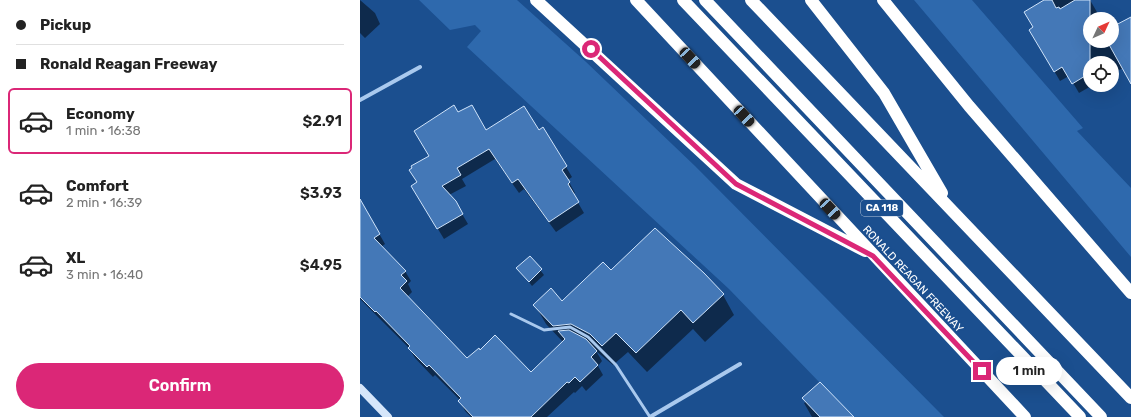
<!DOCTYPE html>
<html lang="en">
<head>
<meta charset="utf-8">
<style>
  :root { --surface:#fff; --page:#f6f6f6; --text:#222; --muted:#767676; --line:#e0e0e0; --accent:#db2777 }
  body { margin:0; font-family:Rubik,sans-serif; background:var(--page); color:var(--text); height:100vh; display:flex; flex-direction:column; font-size:15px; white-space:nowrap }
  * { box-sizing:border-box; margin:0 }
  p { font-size:13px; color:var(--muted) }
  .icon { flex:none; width:22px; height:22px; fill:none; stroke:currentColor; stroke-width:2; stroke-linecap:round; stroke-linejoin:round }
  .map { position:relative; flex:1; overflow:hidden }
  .side { display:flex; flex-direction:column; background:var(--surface); width:360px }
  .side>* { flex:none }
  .hud { display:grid; align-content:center; height:88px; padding:0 16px; background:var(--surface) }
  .needle { width:26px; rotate:46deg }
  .tools { position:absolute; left:723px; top:12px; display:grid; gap:8px }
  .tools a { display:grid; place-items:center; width:36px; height:36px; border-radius:50%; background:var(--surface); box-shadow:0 4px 16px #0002; font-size:20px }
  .end { position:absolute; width:18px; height:18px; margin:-9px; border:5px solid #db2777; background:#fff; box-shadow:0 0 0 2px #fff }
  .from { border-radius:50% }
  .bubble { position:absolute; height:28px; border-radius:14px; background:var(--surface); box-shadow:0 4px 16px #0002; font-size:13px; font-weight:600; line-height:28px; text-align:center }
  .car { position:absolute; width:12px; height:24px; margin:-12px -6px; border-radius:5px; box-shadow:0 0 3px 1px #0007; background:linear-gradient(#222 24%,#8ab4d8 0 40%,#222 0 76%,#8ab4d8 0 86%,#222 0) }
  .hud b { display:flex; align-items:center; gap:14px; height:38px; font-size:15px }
  .hud b+b { border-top:1px solid var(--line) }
  .hud i { width:10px; height:10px; background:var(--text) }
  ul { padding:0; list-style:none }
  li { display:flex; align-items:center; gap:12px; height:66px; margin:0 8px 6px; padding:0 8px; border:2px solid transparent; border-radius:6px }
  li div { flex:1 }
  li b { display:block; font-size:15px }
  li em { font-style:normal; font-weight:600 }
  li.selected { border-color:var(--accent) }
  li>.icon { width:36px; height:36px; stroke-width:1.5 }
  .primary-button { display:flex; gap:8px; margin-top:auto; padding:8px 16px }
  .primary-button a { flex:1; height:46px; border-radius:24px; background:var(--accent); color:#fff; font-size:16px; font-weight:600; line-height:46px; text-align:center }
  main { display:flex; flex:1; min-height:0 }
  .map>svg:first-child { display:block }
  .green { fill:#2e69ad }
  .shadow { fill:#0007 }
  .building { fill:#4478b7; stroke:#cfe3fa }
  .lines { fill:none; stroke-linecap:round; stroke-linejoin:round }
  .service { stroke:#a9c9ee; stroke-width:3 }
  .minor { stroke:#a9c9ee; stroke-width:4 }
  .secondary { stroke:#d6e6fa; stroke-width:8 }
  .motorway { stroke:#fff; stroke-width:12 }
  .route { stroke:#db2777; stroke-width:5 }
  .labels { text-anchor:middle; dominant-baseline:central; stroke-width:4; stroke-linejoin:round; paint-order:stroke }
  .shield { fill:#1b4f8f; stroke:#bbcadd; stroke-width:1 }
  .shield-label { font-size:10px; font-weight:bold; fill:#fff }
  .street-label { font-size:11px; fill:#fff; stroke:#1b4f8f }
</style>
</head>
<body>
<main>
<section class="side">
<div class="hud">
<b><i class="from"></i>Pickup</b>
<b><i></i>Ronald Reagan Freeway</b>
</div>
<ul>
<li class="selected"><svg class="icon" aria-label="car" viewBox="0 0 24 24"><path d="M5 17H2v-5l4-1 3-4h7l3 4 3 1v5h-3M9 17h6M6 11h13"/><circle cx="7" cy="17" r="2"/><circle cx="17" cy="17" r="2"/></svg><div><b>Economy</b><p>1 min · 16:38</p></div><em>$2.91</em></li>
<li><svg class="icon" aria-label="car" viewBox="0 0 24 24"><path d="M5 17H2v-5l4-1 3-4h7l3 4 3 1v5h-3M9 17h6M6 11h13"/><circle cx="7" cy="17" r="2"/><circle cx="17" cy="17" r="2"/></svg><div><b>Comfort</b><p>2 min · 16:39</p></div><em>$3.93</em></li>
<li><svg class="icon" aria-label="car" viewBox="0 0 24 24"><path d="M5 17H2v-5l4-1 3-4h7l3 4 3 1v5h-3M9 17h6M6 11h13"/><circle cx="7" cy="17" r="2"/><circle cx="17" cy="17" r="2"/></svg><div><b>XL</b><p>3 min · 16:40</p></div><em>$4.95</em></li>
</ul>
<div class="primary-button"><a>Confirm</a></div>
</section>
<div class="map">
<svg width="771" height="417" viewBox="0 0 771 417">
  <rect width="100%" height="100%" fill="#1b4f8f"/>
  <path class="green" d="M59,0H157L225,61L335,166L584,417H493L369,289L107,47L121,31L115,25L90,30Z
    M554,0H612L723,128L717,131L771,188V257Z"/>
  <path class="shadow" d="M0,0L15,13L20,24L5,38L0,33Z
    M686,0H730L741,19H730V41H752V29L771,18V71L763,68L752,74V63H730V85H733L719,93L709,76L700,81L670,30L674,28Z
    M98,114L126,131H178L183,128L212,177L208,180L215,193L213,194L224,213L196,232L164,189L159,193L135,159L102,179L106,186L89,195L95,202L108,224L84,239L52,186L58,183L70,156Z
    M8,214L25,244L21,247L45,271L51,281L48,284L52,292L47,297L107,360L171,373L203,342L186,324L175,305L202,302L251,272L363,295L374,315L345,342L333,329L287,372L268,352L253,365L236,351L242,361L238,366L243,375L226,391L222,386L215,393L214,392L187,417H111L105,411L100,400L75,375L73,377L55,358L49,348L0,299V218Z
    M170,257L184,275L172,286L158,268Z
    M443,398L493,417H452L444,403L446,402Z"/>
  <path class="building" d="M684,0H692L696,8L699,7L700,9L715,0H730V73L712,84L702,67L694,72L669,30L673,27L664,12Z
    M771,17V84L747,41H752V27Z
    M94,105L98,112L112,105L126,130L164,106L179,130L183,127L207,166L202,170L210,182L208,184L219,202L189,222L158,179L152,183L129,149L97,168L101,175L82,186L96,201L103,214L77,229L51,186L57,182L49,170L52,168L51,166L69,156L54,131Z
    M0,199L20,234L14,238L46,271L41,275L47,281L40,288L107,358L119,348L120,350L135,335L171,372L205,339L198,331L209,330L226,339L237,351L231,357L238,365L220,382L215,377L209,383L207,382L171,417H113L98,401L101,398L69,365L67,367L48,348L50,346L16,311L15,312L0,297Z
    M295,228L344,273L364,294L333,323L321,310L276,353L256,333L242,346L230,334L211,324L193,326L173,305L191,288L202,301L243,262L251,270Z
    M170,256L182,269L169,282L156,268Z
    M460,382L494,417H460L442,398Z"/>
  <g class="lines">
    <path class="service" d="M151,314L184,330L210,327L228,337L256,365L290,417"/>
    <path class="minor" d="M0,100L60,67
      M290,417L380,364"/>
    <path class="secondary" d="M0,388L28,417"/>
    <path class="motorway" d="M176,0L376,184L505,251
      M276,0L665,417
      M323,0L720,417
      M345,0L741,417
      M391,0L771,398
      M451,0L524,93L582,193
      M523,0L609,106L771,293"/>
  </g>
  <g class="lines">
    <path class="route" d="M231,49L376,184L513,256L622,371"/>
  </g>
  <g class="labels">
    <rect class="shield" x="501" y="200" width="42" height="16" rx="3"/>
    <g class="shield-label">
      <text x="522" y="208">CA 118</text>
    </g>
    <g class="street-label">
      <text transform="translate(553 279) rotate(47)">RONALD REAGAN FREEWAY</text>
    </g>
  </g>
</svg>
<div class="tools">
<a><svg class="needle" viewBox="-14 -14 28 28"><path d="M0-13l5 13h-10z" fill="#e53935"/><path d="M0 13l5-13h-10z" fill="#767676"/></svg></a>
<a><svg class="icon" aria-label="locate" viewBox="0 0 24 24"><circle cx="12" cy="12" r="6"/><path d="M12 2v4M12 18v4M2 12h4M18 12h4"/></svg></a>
</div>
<i class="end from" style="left:231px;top:49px"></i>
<i class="end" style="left:622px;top:371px"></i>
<div class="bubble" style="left:636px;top:357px;width:66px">1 min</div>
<i class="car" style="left:330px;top:58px;rotate:137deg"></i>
<i class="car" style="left:384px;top:116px;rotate:137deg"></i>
<i class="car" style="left:470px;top:209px;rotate:137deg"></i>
</div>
</main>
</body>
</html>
